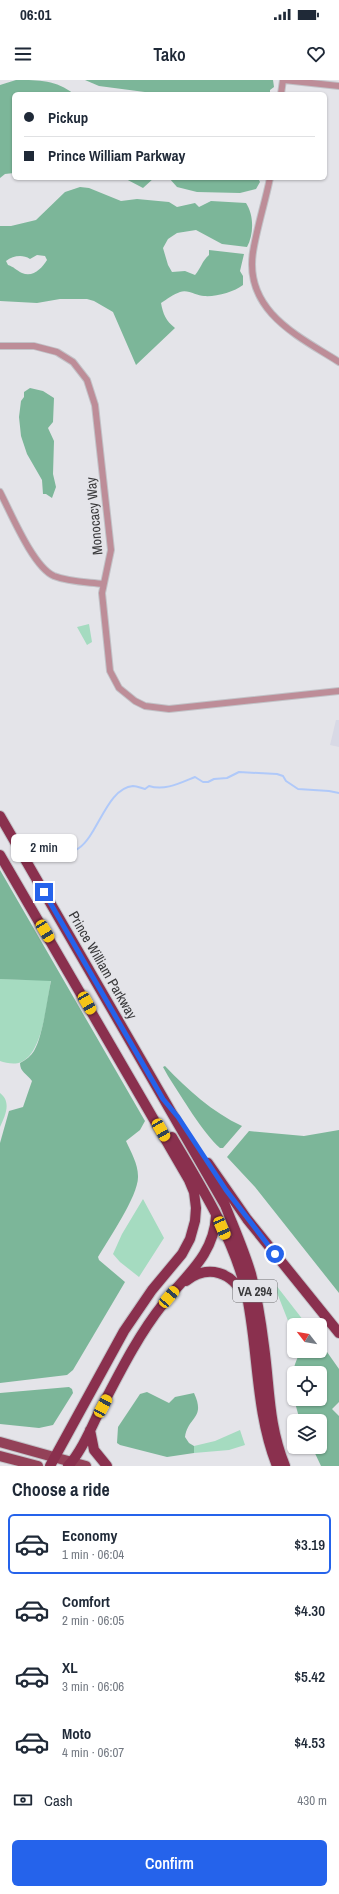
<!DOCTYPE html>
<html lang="en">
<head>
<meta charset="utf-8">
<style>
  :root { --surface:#fff; --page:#f2f2f3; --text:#1f2937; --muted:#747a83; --line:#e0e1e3; --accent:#2563eb }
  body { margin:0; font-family:"Archivo Narrow",sans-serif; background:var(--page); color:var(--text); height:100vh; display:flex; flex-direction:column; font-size:15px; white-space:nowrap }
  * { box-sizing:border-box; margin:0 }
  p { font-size:13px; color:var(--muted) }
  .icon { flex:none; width:22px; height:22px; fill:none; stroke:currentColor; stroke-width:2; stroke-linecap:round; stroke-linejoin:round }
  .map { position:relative; height:1386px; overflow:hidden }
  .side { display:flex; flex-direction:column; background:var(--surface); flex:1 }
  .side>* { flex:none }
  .guide { position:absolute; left:12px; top:12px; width:315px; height:88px; border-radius:6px; box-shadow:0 1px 3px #0004; display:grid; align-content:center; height:88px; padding:0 12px; background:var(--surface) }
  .needle { width:26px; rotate:301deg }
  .fabs { position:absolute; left:287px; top:1238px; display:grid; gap:8px }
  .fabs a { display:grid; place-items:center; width:40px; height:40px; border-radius:6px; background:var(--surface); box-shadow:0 1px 3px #0004; font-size:20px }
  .end { position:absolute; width:18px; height:18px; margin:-9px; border:5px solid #2563eb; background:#fff; box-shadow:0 0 0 2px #fff }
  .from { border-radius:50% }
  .bubble { position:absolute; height:28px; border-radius:6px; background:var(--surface); box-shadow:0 1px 3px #0004; font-size:13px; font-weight:600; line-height:28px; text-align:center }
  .car { position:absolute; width:12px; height:24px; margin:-12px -6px; border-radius:5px; box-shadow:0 0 3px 1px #0007; background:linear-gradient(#f5c518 24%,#345 0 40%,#f5c518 0 76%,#345 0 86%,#f5c518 0) }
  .guide b { display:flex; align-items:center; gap:14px; height:38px; font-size:15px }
  .guide b+b { border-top:1px solid var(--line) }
  .guide i { width:10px; height:10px; background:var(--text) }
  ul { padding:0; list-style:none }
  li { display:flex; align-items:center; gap:12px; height:60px; margin:0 8px 6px; padding:0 4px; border:2px solid transparent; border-radius:6px }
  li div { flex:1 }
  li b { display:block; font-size:15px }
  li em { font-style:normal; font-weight:600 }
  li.active { border-color:var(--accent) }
  li>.icon { width:36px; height:36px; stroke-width:1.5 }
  h2 { padding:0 12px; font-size:18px; line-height:48px }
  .pay { display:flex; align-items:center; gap:10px; height:44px; padding:0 12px; font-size:15px }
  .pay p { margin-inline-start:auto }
  .primary-button { display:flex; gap:8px; margin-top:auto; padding:8px 12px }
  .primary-button a { flex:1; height:46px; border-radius:6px; background:var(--accent); color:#fff; font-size:16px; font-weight:600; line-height:46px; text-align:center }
  .status { display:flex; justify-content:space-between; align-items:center; height:28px; padding:0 20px; background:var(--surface); direction:ltr }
  .status svg { height:11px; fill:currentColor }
  header { display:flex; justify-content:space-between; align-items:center; height:52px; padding:0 12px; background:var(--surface); font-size:18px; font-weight:600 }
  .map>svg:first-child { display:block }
  .built { fill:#d8d9e5 }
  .green { fill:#a5dbc0 }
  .forest { fill:#7cb699; fill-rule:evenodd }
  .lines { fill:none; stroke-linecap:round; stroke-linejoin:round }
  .stream { stroke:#b0c9f9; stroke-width:2 }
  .minor-casing { stroke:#c2c2c7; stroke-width:8 }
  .primary-casing { stroke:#c2c2c7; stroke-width:12 }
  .trunk-casing { stroke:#c2c2c7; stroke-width:12 }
  .minor { stroke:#bd8d98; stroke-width:6 }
  .primary { stroke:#934158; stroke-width:10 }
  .trunk { stroke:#8a304e; stroke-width:10 }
  .route { stroke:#2563eb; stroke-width:5 }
  .labels { text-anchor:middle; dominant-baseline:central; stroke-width:3; stroke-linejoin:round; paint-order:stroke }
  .shield { fill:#e4e4e9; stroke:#6e6e71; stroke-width:1 }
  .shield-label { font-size:13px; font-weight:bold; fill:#3b3b3d }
  .street-label { font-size:14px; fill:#3b3b3d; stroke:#e4e4e9 }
</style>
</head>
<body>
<div class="status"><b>06:01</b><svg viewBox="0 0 49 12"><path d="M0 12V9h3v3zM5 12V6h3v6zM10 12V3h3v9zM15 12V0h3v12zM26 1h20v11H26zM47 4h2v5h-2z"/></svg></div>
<header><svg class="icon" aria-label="menu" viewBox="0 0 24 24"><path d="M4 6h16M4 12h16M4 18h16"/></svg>Tako<svg class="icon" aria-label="heart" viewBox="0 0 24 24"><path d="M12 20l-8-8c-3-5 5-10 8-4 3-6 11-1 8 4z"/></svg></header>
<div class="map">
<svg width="339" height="1386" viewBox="0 0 339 1386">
  <rect width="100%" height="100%" fill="#e4e4e9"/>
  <path class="built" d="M336,640H339V667L330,665Z"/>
  <path class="green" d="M89,544L92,562L87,565L77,547Z
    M0,899L51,900C47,921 43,973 21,982C15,985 6,983 0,981Z
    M0,1013C12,1022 5,1036 0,1047Z
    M143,1119L164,1158L139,1197L120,1182L113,1174L122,1154Z
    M272,1200L307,1245H294V1256Z
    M240,1350L245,1365L229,1370L194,1373V1366L215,1361Z"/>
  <path class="forest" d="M16,0C40,0 56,0 74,14H14V93L5,94L0,98V5Z
    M85,0H273L274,7L270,10V14H160L99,6Z
    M124,98H154L143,108Z
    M169,98H258L260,102L256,109L240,113L197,112L177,107Z
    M80,107L89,108L121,121L137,119L169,122L177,127L195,123L199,127L211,121L246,123C254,135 254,154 247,167L222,164L196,150L177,153L168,159L163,168L168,185L172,192L185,191L195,195C201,188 202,181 209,175V170L244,174L240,191L243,196V205C234,212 216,217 204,216C197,216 188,209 180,212C174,214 167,219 161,223C163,234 166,241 175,248L136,285L113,232L94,221L87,219H60L37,223L0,221V146H11L36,140L65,112ZM37,175L45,176L47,180C42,188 33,198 22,193C16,190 14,187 8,185L6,181C13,176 22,174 30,179Z
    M30,308L43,311L54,318L53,342L48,348L54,361L53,394L56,407L52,418L46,414H43L42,400L27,374L21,356L19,337L21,321L24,317V312Z
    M0,790L145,1041L140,1050L126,1061C131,1072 138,1084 138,1096C139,1115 108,1160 98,1177L99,1180L125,1202L73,1290L67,1295L0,1303V1063L9,1031L23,1027L32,1001C27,994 20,992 20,983C26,980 31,976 34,971C43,956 47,919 51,901L0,899Z
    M165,986C188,1010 212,1032 242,1046L223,1068H220C203,1053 181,1016 168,996L163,987Z
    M339,1050V1213L255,1107L227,1077L249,1051L304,1056Z
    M320,1262L339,1289V1322L332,1329L339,1336V1386H321L312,1367H320V1341H300L294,1319H320V1293H294V1318C290,1299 292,1290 300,1272L320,1271Z
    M69,1307L72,1309L73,1313L53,1345L39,1348L0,1344V1313Z
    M147,1312L169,1323L175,1317L194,1313C206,1339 188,1336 185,1357L189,1363L194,1366V1373L167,1377L120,1365L117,1363L118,1347L140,1314Z"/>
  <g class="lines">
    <path class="stream" d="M44,778C55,776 70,775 79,768C98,755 107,708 133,706C137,706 141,708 145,709L149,706C165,711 180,703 195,697L203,702H208L214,699L227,698L239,692L277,694L283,696L286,701L298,709L329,711L339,713"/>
    <g class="minor-casing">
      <path id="minor" d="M284,0L339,6
        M281,14L283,0
        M270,98C265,123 257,147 253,172C244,231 298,256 339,282
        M0,266H34L57,272L73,282L87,300L95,325L111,470L102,513L110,591L119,608L135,621L145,626L169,629L339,611
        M0,412C11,433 33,487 54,496C69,502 87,502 103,504"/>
    </g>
    <g class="primary-casing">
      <path id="primary" d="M0,1362L86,1386
        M0,1376L38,1386"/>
    </g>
    <g class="trunk-casing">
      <path id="trunk" d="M0,736L225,1125C234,1148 244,1170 251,1194C257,1217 261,1242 264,1266C270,1309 268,1344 285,1386
        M0,775L189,1100L194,1112L196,1128L195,1141L190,1159L182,1174L152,1210L124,1251L50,1386
        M172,1057C200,1105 231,1153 245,1207C259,1266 254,1328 277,1386
        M208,1083L247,1139L339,1253
        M186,1201C208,1184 233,1192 243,1216
        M90,1350L94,1370L107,1386
        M68,1386C80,1373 89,1353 97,1336C117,1298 136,1258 163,1224C186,1195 214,1175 216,1136"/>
    </g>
    <use href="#minor" class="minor"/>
    <use href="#primary" class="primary"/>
    <use href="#trunk" class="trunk"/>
  </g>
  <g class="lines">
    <path class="route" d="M44,812L163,1019L178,1037L226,1110L275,1174"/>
  </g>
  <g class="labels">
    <rect class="shield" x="233" y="1200" width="44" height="22" rx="3"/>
    <g class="shield-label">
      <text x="255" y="1211">VA 294</text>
    </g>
    <g class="street-label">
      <text transform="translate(94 436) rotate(-95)">Monocacy Way</text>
      <text transform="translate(103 885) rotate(60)">Prince William Parkway</text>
    </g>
  </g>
</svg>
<div class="fabs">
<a><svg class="needle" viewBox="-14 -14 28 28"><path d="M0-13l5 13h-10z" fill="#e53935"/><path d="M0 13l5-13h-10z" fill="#747a83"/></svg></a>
<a><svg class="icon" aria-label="locate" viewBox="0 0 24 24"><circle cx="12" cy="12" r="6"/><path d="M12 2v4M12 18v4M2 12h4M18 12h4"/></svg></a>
<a><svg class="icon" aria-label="layers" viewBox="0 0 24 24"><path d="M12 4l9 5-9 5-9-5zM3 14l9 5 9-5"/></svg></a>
</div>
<i class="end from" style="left:275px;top:1174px"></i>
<i class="end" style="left:44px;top:812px"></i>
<div class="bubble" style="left:11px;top:754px;width:66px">2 min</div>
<i class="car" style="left:45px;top:851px;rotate:149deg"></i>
<i class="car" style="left:87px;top:923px;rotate:150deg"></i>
<i class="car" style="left:161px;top:1050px;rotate:150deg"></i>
<i class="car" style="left:222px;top:1148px;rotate:156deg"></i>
<i class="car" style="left:169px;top:1217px;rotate:40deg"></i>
<i class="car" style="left:103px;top:1326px;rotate:28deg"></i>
<div class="guide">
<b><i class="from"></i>Pickup</b>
<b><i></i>Prince William Parkway</b>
</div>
</div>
<section class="side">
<h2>Choose a ride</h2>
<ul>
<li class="active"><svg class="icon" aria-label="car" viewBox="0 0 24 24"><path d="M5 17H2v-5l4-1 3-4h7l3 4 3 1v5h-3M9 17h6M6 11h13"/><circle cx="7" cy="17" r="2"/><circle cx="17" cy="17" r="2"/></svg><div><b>Economy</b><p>1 min · 06:04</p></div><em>$3.19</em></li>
<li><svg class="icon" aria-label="car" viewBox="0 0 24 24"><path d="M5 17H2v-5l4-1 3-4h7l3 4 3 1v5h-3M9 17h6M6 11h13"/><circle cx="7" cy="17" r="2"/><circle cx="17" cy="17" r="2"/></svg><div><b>Comfort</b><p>2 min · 06:05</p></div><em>$4.30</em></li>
<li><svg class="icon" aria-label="car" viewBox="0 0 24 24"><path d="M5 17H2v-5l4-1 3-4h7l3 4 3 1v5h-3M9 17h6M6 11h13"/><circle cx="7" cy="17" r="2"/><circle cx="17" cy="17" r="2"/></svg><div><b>XL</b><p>3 min · 06:06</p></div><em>$5.42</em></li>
<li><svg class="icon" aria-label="car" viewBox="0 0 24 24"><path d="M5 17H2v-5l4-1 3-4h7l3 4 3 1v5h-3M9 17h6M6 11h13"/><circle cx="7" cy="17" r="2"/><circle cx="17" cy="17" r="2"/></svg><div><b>Moto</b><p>4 min · 06:07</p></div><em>$4.53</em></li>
</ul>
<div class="pay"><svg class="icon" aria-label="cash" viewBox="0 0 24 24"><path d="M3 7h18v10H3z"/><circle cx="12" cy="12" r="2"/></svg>Cash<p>430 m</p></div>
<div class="primary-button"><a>Confirm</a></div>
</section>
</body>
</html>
